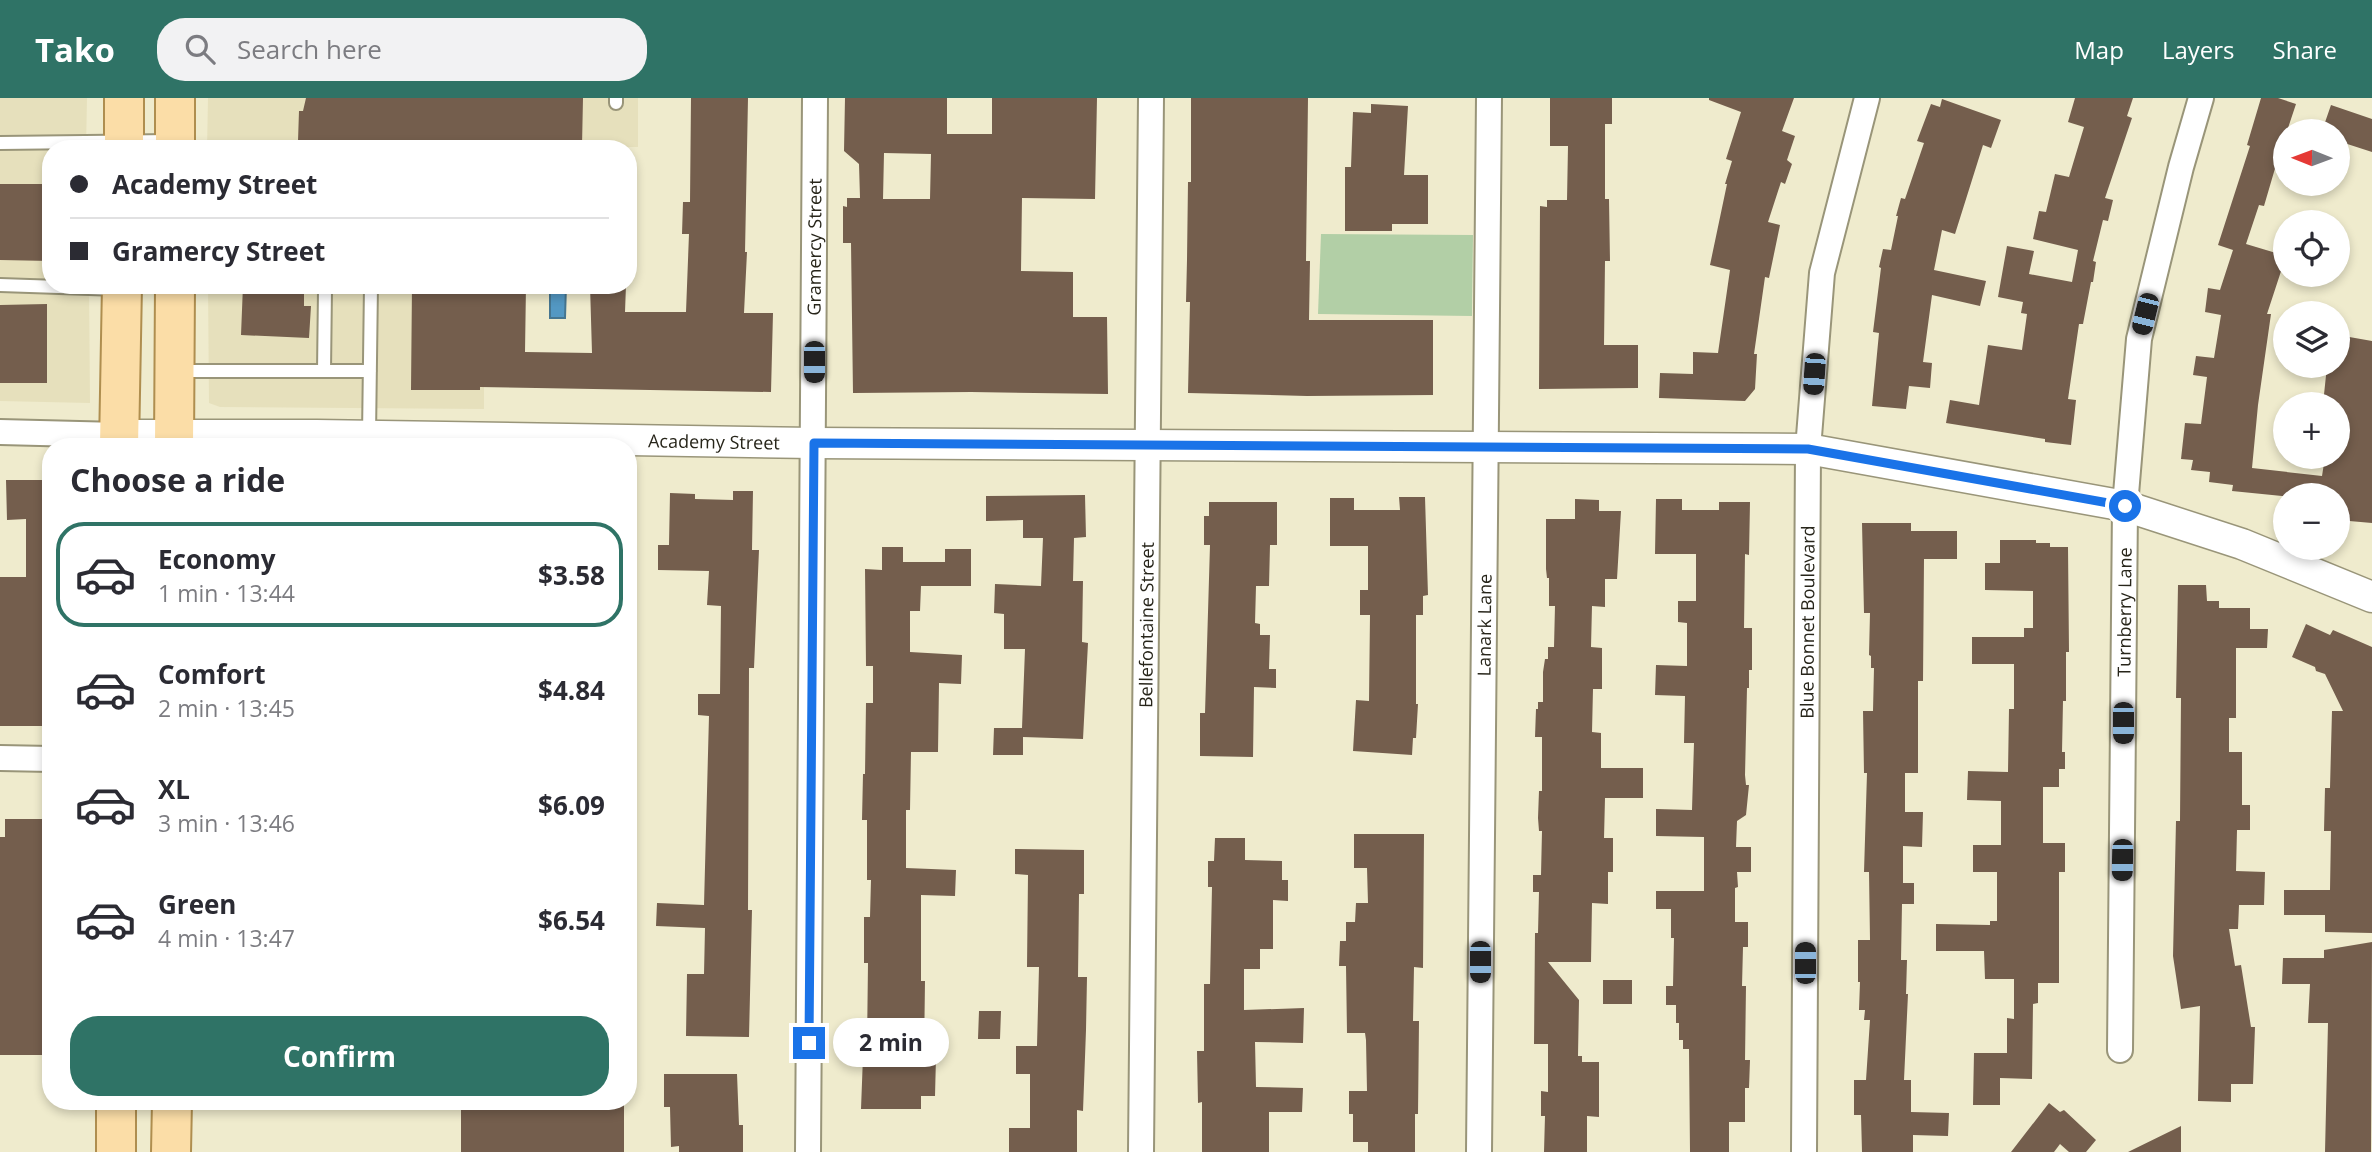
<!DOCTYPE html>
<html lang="en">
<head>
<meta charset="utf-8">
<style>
  :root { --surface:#fff; --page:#f2f2f3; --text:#2b2b33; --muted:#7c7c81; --line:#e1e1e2; --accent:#2f7366 }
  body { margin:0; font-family:"Open Sans",sans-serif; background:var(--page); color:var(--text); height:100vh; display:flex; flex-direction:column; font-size:26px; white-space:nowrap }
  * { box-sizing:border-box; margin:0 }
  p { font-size:23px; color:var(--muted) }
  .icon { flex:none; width:38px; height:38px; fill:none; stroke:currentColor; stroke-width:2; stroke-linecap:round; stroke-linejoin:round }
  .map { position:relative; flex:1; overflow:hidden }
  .panel { position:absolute; left:42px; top:340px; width:595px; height:672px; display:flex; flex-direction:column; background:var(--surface); border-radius:28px; box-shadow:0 4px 10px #0003 }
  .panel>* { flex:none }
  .guide { position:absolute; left:42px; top:42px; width:595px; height:154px; border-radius:28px; box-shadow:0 4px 10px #0003; display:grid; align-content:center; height:154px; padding:0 28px; background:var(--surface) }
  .needle { width:46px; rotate:271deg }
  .buttons { position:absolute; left:2273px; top:21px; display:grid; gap:14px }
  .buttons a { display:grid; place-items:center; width:77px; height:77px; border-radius:50%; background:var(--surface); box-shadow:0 4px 10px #0003; font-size:35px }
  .end { position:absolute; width:32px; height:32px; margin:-16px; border:9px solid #1a73e8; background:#fff; box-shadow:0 0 0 4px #fff }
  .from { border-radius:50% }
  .bubble { position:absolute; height:49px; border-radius:24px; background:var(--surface); box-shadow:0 4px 10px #0003; font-size:23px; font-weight:700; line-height:49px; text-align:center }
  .car { position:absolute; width:21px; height:42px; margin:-21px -10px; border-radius:9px; box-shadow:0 0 5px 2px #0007; background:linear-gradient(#222 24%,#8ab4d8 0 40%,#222 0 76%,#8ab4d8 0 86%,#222 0) }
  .guide b { display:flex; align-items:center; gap:24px; height:66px; font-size:26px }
  .guide b+b { border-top:2px solid var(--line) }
  .guide i { width:18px; height:18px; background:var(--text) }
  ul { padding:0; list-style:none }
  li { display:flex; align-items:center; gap:21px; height:105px; margin:0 14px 10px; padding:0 14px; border:4px solid transparent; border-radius:28px }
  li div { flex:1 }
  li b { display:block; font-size:26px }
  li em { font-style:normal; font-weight:700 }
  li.active { border-color:var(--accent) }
  li>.icon { width:63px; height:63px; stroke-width:1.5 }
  h2 { padding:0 28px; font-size:32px; line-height:84px }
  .action { display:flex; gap:14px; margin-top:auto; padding:14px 28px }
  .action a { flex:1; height:80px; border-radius:28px; background:var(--accent); color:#fff; font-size:28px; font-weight:700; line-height:80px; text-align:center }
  header { display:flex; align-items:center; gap:42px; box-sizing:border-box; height:98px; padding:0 35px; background:var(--accent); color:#fff }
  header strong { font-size:33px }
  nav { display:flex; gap:38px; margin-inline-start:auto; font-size:24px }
  .search { width:490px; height:63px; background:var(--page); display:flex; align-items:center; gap:18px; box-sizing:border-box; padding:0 24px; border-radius:28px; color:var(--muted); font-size:26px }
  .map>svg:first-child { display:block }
  .built { fill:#e6e0bc }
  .green { fill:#b2cfa6 }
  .water { fill:#5398c3; stroke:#467690; stroke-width:2 }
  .building { fill:#745e4d; fill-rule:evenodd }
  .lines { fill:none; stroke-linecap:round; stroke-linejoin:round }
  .service-casing { stroke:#999579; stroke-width:16 }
  .minor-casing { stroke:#999579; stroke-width:28 }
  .tertiary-casing { stroke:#999579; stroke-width:33 }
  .primary-casing { stroke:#af8e4f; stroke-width:42 }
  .service { stroke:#fff; stroke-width:12 }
  .minor { stroke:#fff; stroke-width:24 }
  .tertiary { stroke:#fff; stroke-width:30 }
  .primary { stroke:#fbdda7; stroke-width:38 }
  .route { stroke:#1a73e8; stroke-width:9 }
  .labels { text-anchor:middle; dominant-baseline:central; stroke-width:7; stroke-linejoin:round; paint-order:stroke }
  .street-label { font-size:18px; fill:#27251a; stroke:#fff }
</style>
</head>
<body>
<header>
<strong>Tako</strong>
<div class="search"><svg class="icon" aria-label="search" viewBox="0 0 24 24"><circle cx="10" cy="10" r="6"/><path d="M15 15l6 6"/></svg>Search here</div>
<nav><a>Map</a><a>Layers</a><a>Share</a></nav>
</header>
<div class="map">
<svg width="2372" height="1054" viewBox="0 0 2372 1054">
  <rect width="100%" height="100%" fill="#efebcd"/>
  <path class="built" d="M0,0H87L86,51H51V187H89L90,305L0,303Z
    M208,0H638V49L207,51Z
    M208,187H484V311L220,309L209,305Z"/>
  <path class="green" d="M1321,136L1473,137L1472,218L1318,216Z"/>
  <path class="water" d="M550,187H566L565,220H550Z"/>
  <path class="building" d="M306,0H583L582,48L298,43L299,13H303Z
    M691,0H748L745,154H747L744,215H773L771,294L480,289V292H411L412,187H526L525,254L592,255L590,187H626L625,214H686L689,136H682L683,104H690Z
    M845,0H947V36H992V0H1097L1095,101L1022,100L1021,173L1073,174V219H1107L1108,296L971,294L853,295L851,145H843V108L847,109V100H860L859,66L844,53ZM884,55L931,56L930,101H883Z
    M1191,0H1308L1306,163H1310L1309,222H1433V297L1307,298L1188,295L1190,204H1186L1187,162L1188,84H1191Z
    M1550,0H1612V26H1605V101H1609L1610,163H1605L1604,247H1638V290L1539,291L1540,108L1547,109V102H1567L1568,48H1550Z
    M1709,0H1794L1782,33L1795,38L1787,62L1792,66L1785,86L1781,84L1768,124L1780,127L1769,180L1765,179L1754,256H1757L1755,291L1745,303L1659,300L1660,275L1693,276V254L1718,255L1730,172L1710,167L1727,86H1725L1732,63L1726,61L1741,14L1709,2Z
    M2075,0H2133L2127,18L2132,20L2105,100L2113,102L2108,123L2103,122L2093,163L2096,164L2093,184H2091L2083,226H2079L2068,301L2076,302L2071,347L2045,344V341L1946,325L1950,302L1979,307L1988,247L2022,252L2027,216L2021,215L2023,204L1998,199L2007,148L2034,153L2029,176L2072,184L2078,152L2033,141L2039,113L2046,114L2055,76L2069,79L2084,29L2068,24Z
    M2261,0H2278L2296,6L2287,33H2286L2264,108L2259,107L2246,146L2286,158L2267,216H2271L2258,307L2252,370L2322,378L2325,359H2338V306H2323L2327,268H2338V237L2372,243V425L2338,422V397L2282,398L2232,393L2233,387L2209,384L2210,374L2191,372L2193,362L2181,361L2185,325L2201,326L2207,279L2193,277L2196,258L2214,260L2221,217L2205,214L2208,190L2220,192L2233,152L2218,147L2250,48L2247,47Z
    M1942,1L2001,22L1991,50L1983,47L1955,136L1942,132L1934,172L1986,183L1980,208L1932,197L1923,264L1932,265L1930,290L1909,288L1906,311L1872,308L1879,235L1873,234L1881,170L1879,169L1883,151L1891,152L1898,118H1896L1901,100L1905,101L1924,45L1917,43L1931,6L1940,9Z
    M1371,6L1408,8L1404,77H1428V126H1392V133H1345V69H1351L1353,14L1371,15Z
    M2331,7L2372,21V54L2338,43V33H2322Z
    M0,86H51V163L0,162Z
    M243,187L298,189L304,196V208H311L309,240L241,237Z
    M47,206V285H0V207Z
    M6,382H51V628H0V479H26V421L7,422Z
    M733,393H753L752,452H759L754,570H749L748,812H752L749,939L686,938L687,876H704L705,830L656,828L657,805L704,807L709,618L698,617V596H720L721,508L707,507L709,473L658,472V447H669L670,395L695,396V401L733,402Z
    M1085,397L1086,439L1074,440L1073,483H1083L1082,544L1088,545L1083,641L1023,639V657H993L994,630H1022L1025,551H1004V516L994,515L995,486L1041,488L1043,440H1023V422L986,423V398Z
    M1399,399H1425L1428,497L1423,498V517H1416V606H1418L1416,640H1413L1412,657L1353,653L1356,602L1369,603L1370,517H1360V492H1368V448H1330V400H1354V412H1400Z
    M1575,401L1599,402V413H1621L1617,481H1605V509L1592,508L1591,549L1602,550V591H1593L1592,634L1601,635V670H1643V700H1605L1604,740H1613V774H1608V806L1592,805L1591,864H1548L1579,902L1578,958H1582V964H1599V1019L1587,1018V1054H1544L1545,1018H1541V993L1548,994V946H1534L1535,835H1538L1539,794H1533V777H1541L1542,733H1539L1538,720L1539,693H1542V639H1535L1536,611H1538V604H1543V574L1545,561H1548V549H1554L1555,508H1549V480H1547L1546,471V421H1575Z
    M1656,401H1682V412H1719V404H1750L1749,457L1745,456L1744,530H1752V572H1749V590H1747L1745,677L1746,687H1749L1746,717L1737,723L1736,749H1751V774H1737L1738,789L1735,790V824H1748V849H1743L1742,888H1746L1745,962H1750L1749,990H1745V1024H1729V1054H1690L1689,951H1683V942H1679V925H1676V907H1666V888H1673L1674,840H1671V811H1656V793H1704V739L1656,738V711L1692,712L1694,645H1684L1685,598L1655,597L1656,567L1687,568V525L1678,524V503H1696V456H1655Z
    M1209,404H1277V447H1270L1269,488H1256L1255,525L1260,526V537H1270L1269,571H1276V590L1254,589L1253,659L1200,658V615H1205L1210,447H1204V418H1209Z
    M1862,425H1911V433H1957V461H1924L1923,583H1918V675H1905V714H1923L1922,749L1903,748V785H1914V806H1902L1901,862H1907L1906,896H1908L1904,982H1911V1014L1949,1015L1948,1038L1913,1037V1054H1862L1861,1017H1854V982H1866L1870,922H1864L1865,912H1859L1860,884H1858V842H1870L1869,774H1864L1867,675H1864L1863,613H1873L1874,570H1871V558L1869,557L1870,515H1864Z
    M2000,442H2036V445H2050V449H2068L2069,554H2066V603H2063L2062,654H2065V671H2059V689H2043V745H2065V774H2059V885H2038V905L2033,906L2032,981L2000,980V1007H1973L1974,955H2007V920L2014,921V881H1985L1984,853H1936V826L1990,827V823H1997V774H1973V747H2001V703L1967,702L1968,673L2008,674L2009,611H2014V566H1972V539H2024V530H2033V493L1985,492V465H2000Z
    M882,449H903V464H945V451H971V488H921L920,513H910V554L962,557L961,586L939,585L938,654H911L910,712H906V770L956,772L955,798L921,797V883H925L924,958L936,959L935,998H921V1011H861L863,958H866L867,947L868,865H864V819H870L871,782H867V722H862L863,676H865L866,605H873V568H866L865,471L882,472Z
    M2178,487H2206L2207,503H2219V510H2250V531H2268L2267,550H2236V620H2229V654H2242V707H2250V732H2237L2236,773L2265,774L2264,807H2239L2238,831H2229L2235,868L2241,867L2251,929H2255L2253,986H2231V1004L2198,1003L2200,908L2181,911L2173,858L2176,723H2180L2181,600H2176Z
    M2306,526L2330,537L2333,532L2372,549V835L2325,834V817H2284V792H2330L2331,733H2324L2325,690H2330L2332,613H2343L2325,576L2316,573L2315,569L2292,559Z
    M5,721H45L44,734H51V957H0V739H5Z
    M1354,736H1424L1423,870L1414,869L1413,923H1419L1418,1016H1415V1054H1368V1044H1353V1016H1349V993H1367L1366,942L1365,935H1347L1346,868H1339L1340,843H1346V824H1355L1356,805H1368L1367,770H1354Z
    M1215,740H1245V762L1282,763V782H1288V803L1273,802V851H1260V871H1244V912L1304,910L1303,945L1255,944L1256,989L1303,990L1302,1014H1269V1054H1202V1004L1198,1005L1197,953H1204V886H1210L1212,789H1208V763H1214Z
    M1015,751L1084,752V796H1079L1078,879H1087L1086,932L1083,1013L1077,1012V1054H1009V1030H1030V976H1016V948H1037L1039,869H1027L1028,777L1015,776Z
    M2372,844L2371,1054H2325L2328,925H2308L2310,886H2282L2283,860H2324V852Z
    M1603,882H1632V906H1603Z
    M979,913H1001L1000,941H978Z
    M664,976H737L739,1027H743V1054H679V1048L671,1049L670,1009H664Z
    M461,1003H624V1054H461Z
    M2049,1005L2060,1014L2064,1012L2096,1042L2086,1054H2069L2060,1046L2054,1054H2011Z
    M2181,1028V1054H2128Z"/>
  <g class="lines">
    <g class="service-casing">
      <path id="service" d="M616,5V0
        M0,45L171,43
        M0,187L118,191
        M322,187L325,191L324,273
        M178,273H370
        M369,337L371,187"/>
    </g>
    <g class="minor-casing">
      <g id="minor">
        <path d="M0,334L119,337"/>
        <path d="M0,660L51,661"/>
        <path id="s1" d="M2120,952L2125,408L2139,241L2181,69L2201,0"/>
        <path id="s2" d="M808,1054L815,0"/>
        <path id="s3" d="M1141,1054L1151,0"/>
        <path id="s4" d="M1479,1054L1489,0"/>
        <path id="s5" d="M1804,1054L1808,351L1822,175L1867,0"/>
      </g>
    </g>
    <g class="tertiary-casing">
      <g id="tertiary">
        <path id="s6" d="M119,337H317L814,345L1808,351L2125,408L2242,446L2372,499"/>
      </g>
    </g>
    <g class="primary-casing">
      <path id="primary" d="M124,51V0
        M175,51V0
        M119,348L122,187
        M174,348L175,187
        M116,1054V1003
        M171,1054L172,1003"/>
    </g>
    <use href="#service" class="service"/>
    <use href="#minor" class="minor"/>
    <use href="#tertiary" class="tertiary"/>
    <use href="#primary" class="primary"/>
  </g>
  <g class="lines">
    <path class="route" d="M809,945L814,345L1808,351L2125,408"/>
  </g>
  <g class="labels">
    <g class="street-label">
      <text stroke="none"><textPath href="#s2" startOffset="905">Gramercy Street</textPath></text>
      <text stroke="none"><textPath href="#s6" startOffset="595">Academy Street</textPath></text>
      <text stroke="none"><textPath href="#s1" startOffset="438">Turnberry Lane</textPath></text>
      <text stroke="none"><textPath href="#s5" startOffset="530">Blue Bonnet Boulevard</textPath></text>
      <text stroke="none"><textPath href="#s3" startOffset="527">Bellefontaine Street</textPath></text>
      <text stroke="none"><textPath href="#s4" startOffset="527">Lanark Lane</textPath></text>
    </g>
  </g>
</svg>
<div class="buttons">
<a><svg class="needle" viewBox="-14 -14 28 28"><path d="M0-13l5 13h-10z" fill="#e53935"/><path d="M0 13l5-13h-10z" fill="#7c7c81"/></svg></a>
<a><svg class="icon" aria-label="locate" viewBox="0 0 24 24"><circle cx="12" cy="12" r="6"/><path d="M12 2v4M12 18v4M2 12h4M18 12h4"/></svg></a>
<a><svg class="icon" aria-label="layers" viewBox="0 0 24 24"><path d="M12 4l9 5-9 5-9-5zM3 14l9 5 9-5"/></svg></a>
<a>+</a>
<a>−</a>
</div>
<i class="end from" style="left:2125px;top:408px"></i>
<i class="end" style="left:809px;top:945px"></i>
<div class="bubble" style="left:833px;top:920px;width:116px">2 min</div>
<i class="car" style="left:2145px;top:216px;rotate:194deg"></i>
<i class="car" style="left:814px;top:264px;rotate:180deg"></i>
<i class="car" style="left:1814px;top:276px;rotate:184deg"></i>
<i class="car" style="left:2123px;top:625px;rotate:180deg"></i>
<i class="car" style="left:2122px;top:762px;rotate:181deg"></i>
<i class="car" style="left:1480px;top:864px;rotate:180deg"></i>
<i class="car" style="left:1805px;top:865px;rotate:0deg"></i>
<div class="guide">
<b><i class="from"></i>Academy Street</b>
<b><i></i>Gramercy Street</b>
</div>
<section class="panel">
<h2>Choose a ride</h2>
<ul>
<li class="active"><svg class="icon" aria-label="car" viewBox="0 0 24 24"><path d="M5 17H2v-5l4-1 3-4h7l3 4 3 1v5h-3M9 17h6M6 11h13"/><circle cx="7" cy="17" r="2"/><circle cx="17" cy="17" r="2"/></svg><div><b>Economy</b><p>1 min · 13:44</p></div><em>$3.58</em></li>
<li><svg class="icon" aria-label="car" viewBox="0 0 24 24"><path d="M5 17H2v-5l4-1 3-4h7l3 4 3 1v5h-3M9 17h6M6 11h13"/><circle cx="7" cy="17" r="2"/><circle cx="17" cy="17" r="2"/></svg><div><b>Comfort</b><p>2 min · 13:45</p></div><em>$4.84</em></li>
<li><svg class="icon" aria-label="car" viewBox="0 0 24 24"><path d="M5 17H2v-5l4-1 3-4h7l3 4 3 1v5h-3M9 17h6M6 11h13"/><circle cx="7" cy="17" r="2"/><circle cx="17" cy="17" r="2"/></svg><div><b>XL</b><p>3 min · 13:46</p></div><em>$6.09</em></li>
<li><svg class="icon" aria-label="car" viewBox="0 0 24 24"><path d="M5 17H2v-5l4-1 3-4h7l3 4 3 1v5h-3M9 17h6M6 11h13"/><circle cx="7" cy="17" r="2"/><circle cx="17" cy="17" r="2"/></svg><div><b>Green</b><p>4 min · 13:47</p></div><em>$6.54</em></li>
</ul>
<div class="action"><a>Confirm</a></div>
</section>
</div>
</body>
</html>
